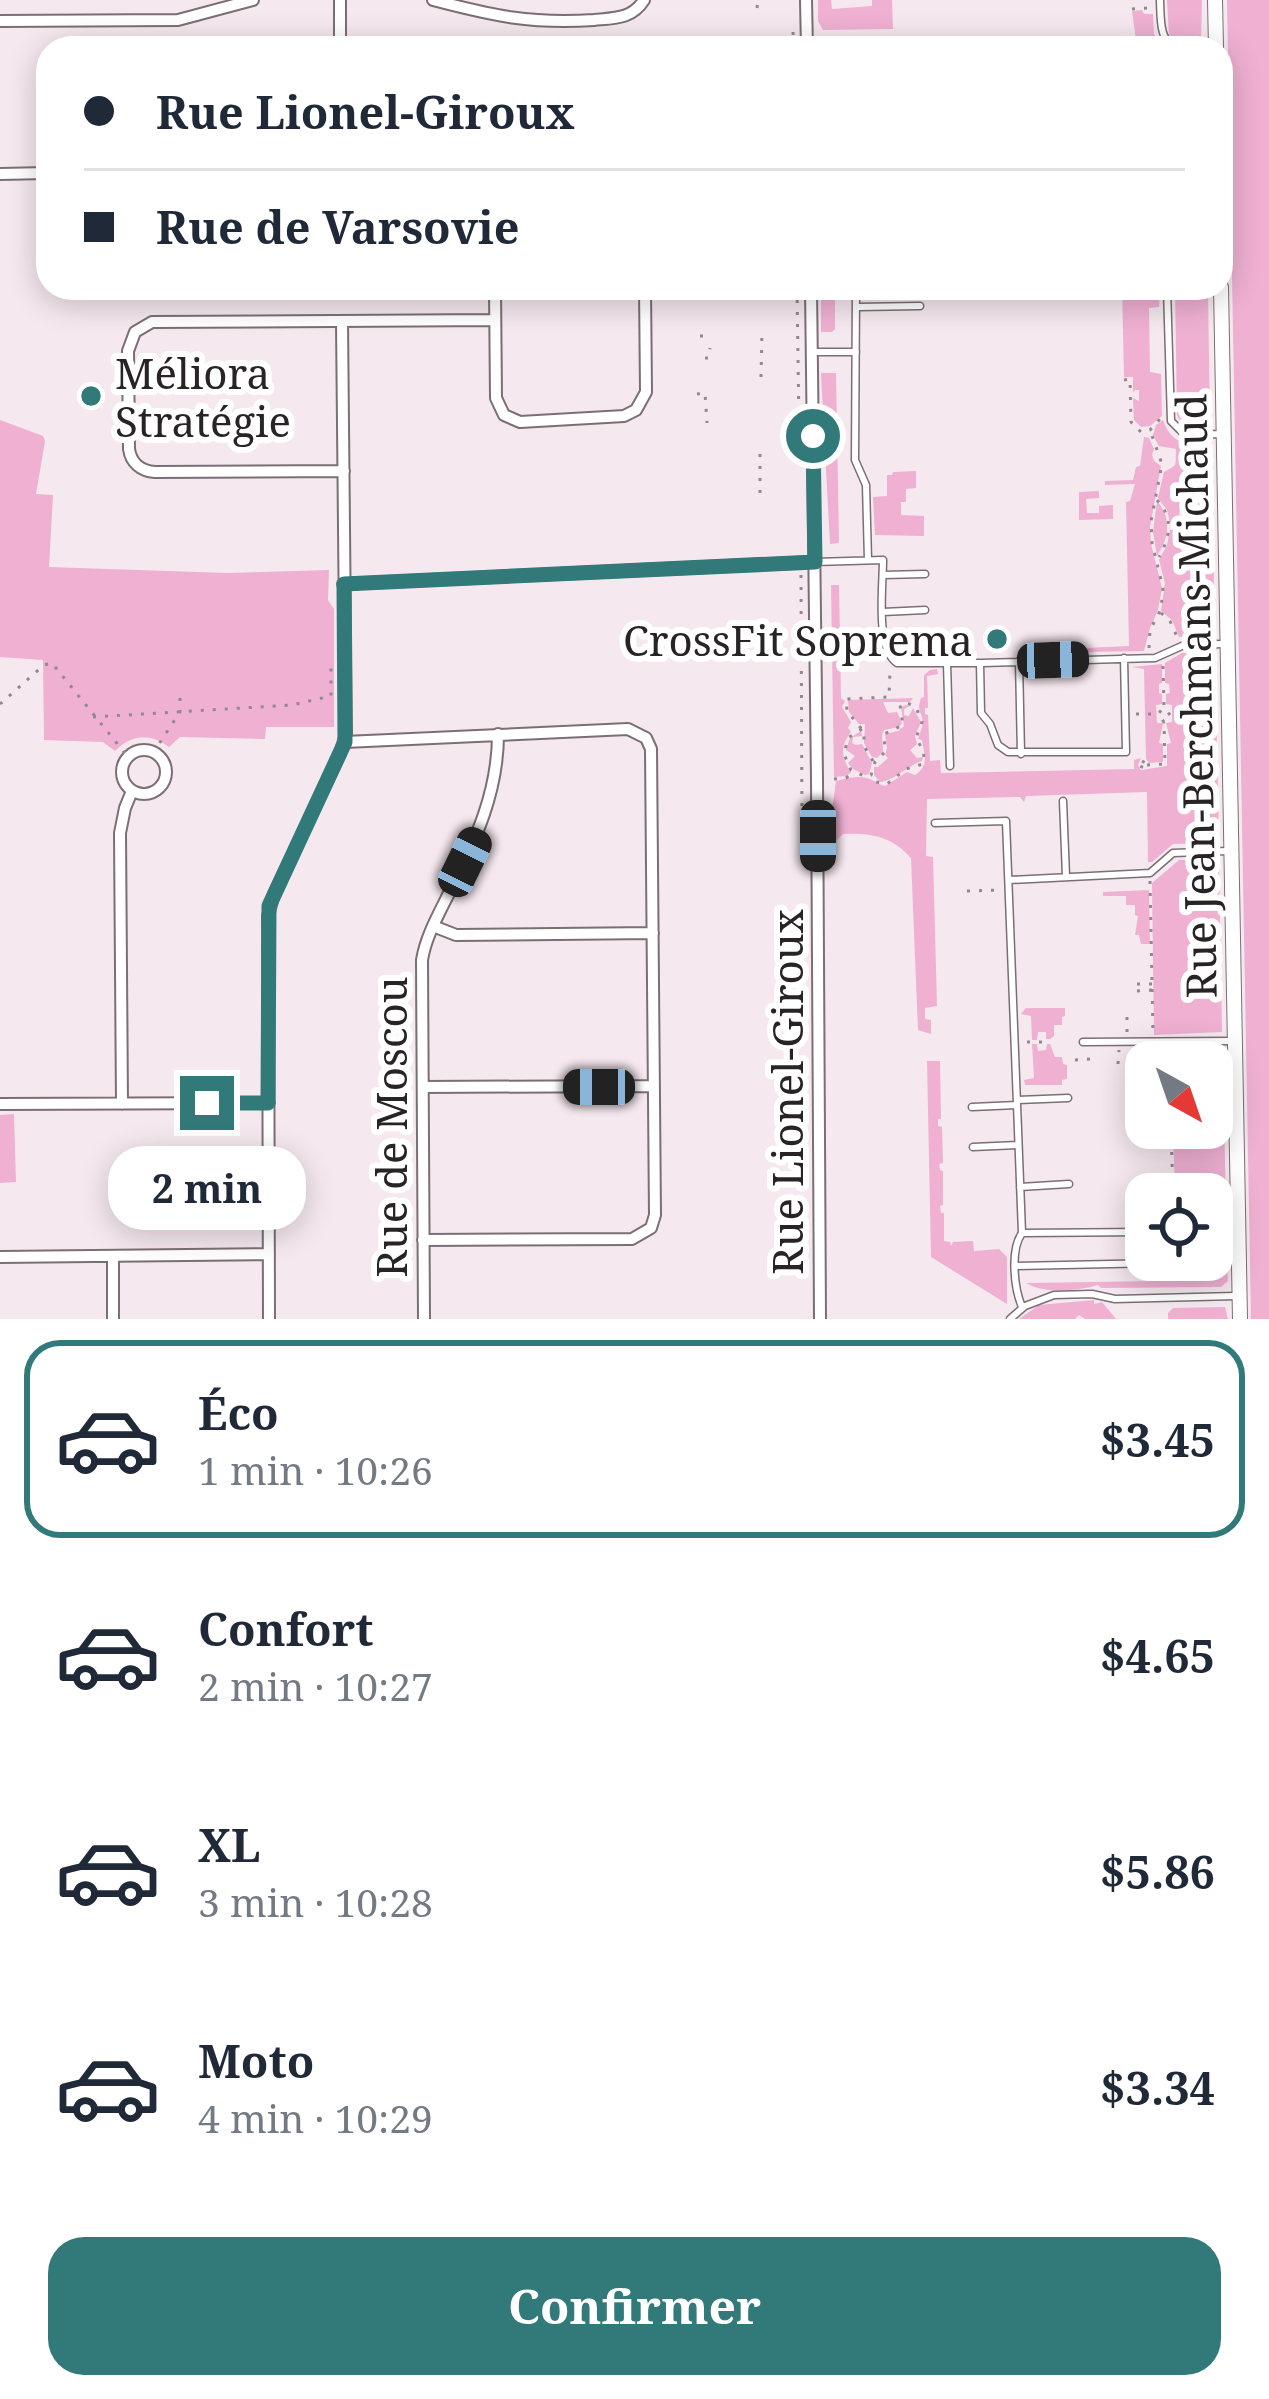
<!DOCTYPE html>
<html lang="fr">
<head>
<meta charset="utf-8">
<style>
  :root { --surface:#fff; --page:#f2f2f3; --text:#1f2937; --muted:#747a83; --line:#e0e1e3; --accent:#317a79 }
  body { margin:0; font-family:"Noto Serif",serif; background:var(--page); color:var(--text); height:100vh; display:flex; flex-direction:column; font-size:45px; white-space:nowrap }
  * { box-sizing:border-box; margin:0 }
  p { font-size:39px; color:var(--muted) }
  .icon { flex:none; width:66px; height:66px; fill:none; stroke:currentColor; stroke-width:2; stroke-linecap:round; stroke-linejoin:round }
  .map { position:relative; height:1319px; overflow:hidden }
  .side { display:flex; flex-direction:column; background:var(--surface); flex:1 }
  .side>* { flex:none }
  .guide { position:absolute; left:36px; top:36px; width:1197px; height:264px; border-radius:36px; box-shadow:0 6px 30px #0003; display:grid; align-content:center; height:264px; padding:0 48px; background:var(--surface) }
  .needle { width:78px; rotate:140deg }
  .fabs { position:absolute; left:1125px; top:1041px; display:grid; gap:24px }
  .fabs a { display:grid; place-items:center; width:108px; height:108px; border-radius:24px; background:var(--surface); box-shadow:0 6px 30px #0003; font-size:60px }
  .end { position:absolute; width:54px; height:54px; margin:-27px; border:15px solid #317a79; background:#fff; box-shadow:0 0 0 6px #fff }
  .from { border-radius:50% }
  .bubble { position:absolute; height:84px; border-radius:36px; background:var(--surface); box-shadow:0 6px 30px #0003; font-size:39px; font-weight:700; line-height:84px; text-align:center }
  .car { position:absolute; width:36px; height:72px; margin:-36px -18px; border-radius:15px; box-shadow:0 0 9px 3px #0007; background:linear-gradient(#222 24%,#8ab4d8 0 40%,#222 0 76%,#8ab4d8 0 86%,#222 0) }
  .guide b { display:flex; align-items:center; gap:42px; height:114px; font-size:45px }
  .guide b+b { border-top:3px solid var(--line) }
  .guide i { width:30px; height:30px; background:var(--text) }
  ul { padding:21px 0 0; list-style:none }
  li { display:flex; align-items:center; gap:36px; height:198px; margin:0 24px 18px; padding:0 24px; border:6px solid transparent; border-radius:36px }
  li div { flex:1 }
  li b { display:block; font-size:45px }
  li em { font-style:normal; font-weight:700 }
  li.selected { border-color:var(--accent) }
  li>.icon { width:108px; height:108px; stroke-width:1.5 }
  .cta { display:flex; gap:24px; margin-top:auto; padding:24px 48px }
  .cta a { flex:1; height:138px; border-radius:36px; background:var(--accent); color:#fff; font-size:48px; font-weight:700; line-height:138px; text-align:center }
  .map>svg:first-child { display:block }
  .green { fill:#efb0d2 }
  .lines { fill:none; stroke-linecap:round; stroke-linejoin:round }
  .service-casing { stroke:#7a6f74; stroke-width:9 }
  .minor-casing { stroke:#7a6f74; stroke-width:14 }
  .tertiary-casing { stroke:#7a6f74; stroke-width:16 }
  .path { stroke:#91898d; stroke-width:3; stroke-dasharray:3 9; stroke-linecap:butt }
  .service { stroke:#fff; stroke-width:6 }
  .minor { stroke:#fff; stroke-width:10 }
  .tertiary { stroke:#fff; stroke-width:14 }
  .route { stroke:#317a79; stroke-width:15 }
  .poi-dot { fill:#317a79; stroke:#fff; stroke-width:4.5 }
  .labels { text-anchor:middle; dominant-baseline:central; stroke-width:12; stroke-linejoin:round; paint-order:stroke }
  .poi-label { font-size:42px; fill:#282426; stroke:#fff; text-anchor:start }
  .street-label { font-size:42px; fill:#282426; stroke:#fff }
</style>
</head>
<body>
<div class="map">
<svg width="1269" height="1319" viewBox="0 0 1269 1319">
  <rect width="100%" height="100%" fill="#f5e8ef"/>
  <path class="green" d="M818,0H831L832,9L872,6V0H892L893,29L823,30L818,21Z
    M1167,0H1202L1201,38L1177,39L1169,35Z
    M1227,0H1269V1319H1251Z
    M1142,10L1144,14H1153L1154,34L1162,48H1137L1132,11Z
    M821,288H835V329L832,332H821Z
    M1122,288H1160L1159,307L1149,308L1150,372L1161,374L1162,416L1150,426L1141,427L1134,420L1133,398L1139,401V390H1135L1133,393V377H1124Z
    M1175,288H1207L1208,291L1210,425L1208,428C1194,429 1183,430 1177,415Z
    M821,373H836L839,543L830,544Z
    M0,420L43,436L45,441L36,494L53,495L49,567L227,573L329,570L328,600L334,609V727H266L265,739L180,737L169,747C150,733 132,734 115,751L103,742L44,740L43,660L0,657Z
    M1163,420C1176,455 1194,434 1211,449L1215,628L1209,635L1179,637L1172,620L1161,611L1165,583L1159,560L1167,545L1170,530H1180L1181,551H1197L1196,500L1180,501L1179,523H1170L1167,510L1158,498L1164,472C1179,464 1175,467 1176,449L1159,446L1153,435L1156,425Z
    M1144,437L1149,438L1154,449L1152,455L1154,461L1161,466L1150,527L1151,544L1162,588L1158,610L1150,628L1144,651L1085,652V648L1129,646L1126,502L1130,501L1135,484L1105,485V481L1133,480L1136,467L1140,466Z
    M916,471V488L906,489V502H901V515L924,516V536L875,535L873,497L887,496V475H892L893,472Z
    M1099,491V498L1086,499L1087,513H1099V506L1113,505V519L1079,520V492Z
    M1157,501C1172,518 1169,538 1157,556L1153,532Z
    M831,585H839L841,698L845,701L842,707L851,722L848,728L851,732C840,746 841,758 851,772L847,776L834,777Z
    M1182,653H1206L1215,658L1219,840L1215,843L1173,844L1152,862H1148L1147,792L1026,796L1024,802L1020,797L927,799L926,856L933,857L937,1006L925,1008V1019L931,1020V1034L918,1030L911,858C891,836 871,833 843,834L832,845L831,817L836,781C847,778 861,774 872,780C877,782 880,785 885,786L907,772L915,775C930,765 924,755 922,740L918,739L923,724C923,712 916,713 921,698L924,697V675L930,670L937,669L938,674L927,676L928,708H925V714L928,715L930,761L940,760L941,773L1134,769V760L1141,758L1138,765L1141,770L1167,766V744L1171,743L1166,723L1172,722V705L1166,704V694L1170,693L1169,684L1165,683V663Z
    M1162,664V683L1159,684V693L1162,694V704L1156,705L1157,723H1163L1159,743L1163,744V762L1149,763L1146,759L1144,669L1132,667Z
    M913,698L910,702H883L888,713L897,712L902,723L899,727L884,730L882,735L883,752L877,758L872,757L864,743L865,724H859L849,712L848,700Z
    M906,705L910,706L904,709V715L909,716L913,708L921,722L915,736L917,744L910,750L917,758L923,757L922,761C910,764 894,781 880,782L874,775V767H878L888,758L885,755L887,748L885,734L898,731L904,726L901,707Z
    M861,731L862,736L853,737L852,743L856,745L862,744L872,763L869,774L865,775L853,769L848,763L855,756L846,750L850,738Z
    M1216,859L1219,862L1222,1032L1154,1035L1152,883L1179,860Z
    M1149,890L1150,944H1141L1139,935H1135L1138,916L1135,915V905H1126V896H1103V892Z
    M1026,1008H1065V1016L1062,1017V1025H1054V1036L1050,1039H1046V1032H1038L1037,1040H1032L1031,1016L1021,1014Z
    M1032,1044H1037L1038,1051L1046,1050L1047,1044H1050L1055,1057H1062L1063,1064L1067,1065V1079L1062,1080V1085H1025L1024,1080L1034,1078Z
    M1175,1049H1223L1226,1214L1214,1222L1212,1194H1175L1173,1131V1128H1212V1056H1203L1202,1062H1172V1051Z
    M927,1061H940L941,1119H938V1126L942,1127L943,1163L939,1164L940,1170L943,1171V1205L940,1206L941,1213H944V1241L950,1242L951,1246L953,1242L973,1241L974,1251L999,1249L1007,1257V1304L931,1257Z
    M14,1114L16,1182L0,1183V1115Z
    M1212,1239L1227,1248L1228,1281L1221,1287L1101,1288L1098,1285C1078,1291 1044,1294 1026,1283L1156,1281L1158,1270L1172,1260H1212V1257L1216,1256Z
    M1094,1300V1304L1102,1302L1116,1319H1085L1079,1315L1075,1319H1019L1039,1305Z
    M1225,1307L1228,1319H1168V1313L1173,1308Z"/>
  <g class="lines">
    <g class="service-casing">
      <path id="service" d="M1160,0C1161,50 1165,47 1213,45
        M856,288L855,460L866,485L868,560
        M1167,288L1171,421L1185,435L1224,434
        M858,307L920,306
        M812,352H856
        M815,562L883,560C883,587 875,648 897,663H980L981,713L990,724L998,745L1008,752H1126L1124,658
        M883,575L925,574
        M883,612L925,610
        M1019,661L1021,754
        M947,663L950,766
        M982,663L1155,658L1184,645L1224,644
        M1063,801L1066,876
        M935,823L1006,821L1022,1233L1146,1232
        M1009,880L1150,873L1173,853L1228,851
        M1083,1042L1231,1041
        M1018,1100L1068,1098
        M972,1107L1017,1105
        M973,1147L1018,1145
        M1020,1187L1069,1184
        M1212,1231H1238
        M1022,1233C1010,1250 1014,1288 1022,1307
        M1016,1266L1159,1263L1164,1260
        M1010,1319L1025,1306L1054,1295L1092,1294L1115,1299L1236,1296"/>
    </g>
    <g class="minor-casing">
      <path id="minor" d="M340,0V48
        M433,0C494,16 530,24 594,20C615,18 632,19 644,0
        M806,0L807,48
        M0,21L178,20L253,0
        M0,174L48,173
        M495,288L496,398L504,415L520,422L624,416L636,410L646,392L645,288
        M811,288L817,780L820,1319
        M344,471L155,472C141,471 131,463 129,449L128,351L135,332L152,322L495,320
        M343,584L815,562
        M345,742L628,729L646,738L651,749L655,1215L651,1228L632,1239L423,1240
        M122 772a22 22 0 1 1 44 0a22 22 0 1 1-44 0Z
        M433,926L456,935L653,933
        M423,1087L654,1086
        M0,1104L269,1103
        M122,1104L120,833L125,808L132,791
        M113,1256V1319
        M0,1257L269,1254
        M269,1319L268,916L274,894L340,754L346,734L342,321
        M424,1319L422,960C426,935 440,912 451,889C476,839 498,792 498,734"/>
    </g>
    <g class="tertiary-casing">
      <path id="tertiary" d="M1215,0L1216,48
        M1221,287L1240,1319"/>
    </g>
    <path class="path" d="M757,8L758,0
      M1132,9L1148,8
      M793,32L794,48
      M664,48L666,47
      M797,288L799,426
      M699,292H707
      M700,336H709
      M705,358H708L710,348
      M761,377L762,332
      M1124,380L1130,379L1131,422L1141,432L1150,430L1160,419
      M697,394L705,393L707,423
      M760,454V498
      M1157,500C1174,518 1170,537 1159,557
      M801,575L802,836
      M1161,613L1170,621L1178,639
      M1149,648L1150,630L1161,609L1163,588L1152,543L1151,521L1162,464L1150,430
      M1163,666L1164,707L1170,715L1164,722L1158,714L1164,707
      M0,704L44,665L52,663L128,757
      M1136,714H1157
      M93,717L292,705L331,696V665L334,664
      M862,729L848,738L844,754L851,770L866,777L871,775L875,762L885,752L884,734L903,725L900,705L907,703L916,707L922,722L916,738L924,752L923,764L906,769L887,784L876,782L871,775
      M153,753L180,712V694
      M873,761L864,746V732L847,711L846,699L889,697L890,671
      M1142,761L1147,764L1144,768L1140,766Z
      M1147,765L1165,764L1164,723
      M834,779L846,778L852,773
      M1150,881L1153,1034
      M967,891L1001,890
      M1137,984H1152
      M1137,991L1152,990
      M1127,1017V1033
      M1027,1042H1050
      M1075,1060L1090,1059V1065
      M1118,1064L1119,1050
      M1135,1071V1049
      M1171,1128L1173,1194"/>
    <use href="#service" class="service"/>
    <use href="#minor" class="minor"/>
    <use href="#tertiary" class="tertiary"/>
  </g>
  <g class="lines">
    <path class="route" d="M207,1103H268L269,906L345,742L344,584L815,562L813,436"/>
  </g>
  <g class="poi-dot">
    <circle cx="91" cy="396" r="12"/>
    <circle cx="997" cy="639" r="12"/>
  </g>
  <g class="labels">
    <g class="poi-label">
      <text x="115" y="372">Méliora<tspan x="115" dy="48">Stratégie</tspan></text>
      <text x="973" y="639" text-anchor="end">CrossFit Soprema</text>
    </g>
    <g class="street-label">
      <text transform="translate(1195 696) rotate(-91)">Rue Jean-Berchmans-Michaud</text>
      <text transform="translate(786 1092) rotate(-90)">Rue Lionel-Giroux</text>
      <text transform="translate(390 1127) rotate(-90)">Rue de Moscou</text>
    </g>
  </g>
</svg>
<div class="fabs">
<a><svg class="needle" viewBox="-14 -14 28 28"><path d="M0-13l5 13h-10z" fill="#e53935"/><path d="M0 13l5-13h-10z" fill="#747a83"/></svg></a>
<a><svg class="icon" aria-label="locate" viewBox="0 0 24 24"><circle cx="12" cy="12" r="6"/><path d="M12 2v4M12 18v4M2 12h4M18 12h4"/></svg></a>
</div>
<i class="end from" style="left:813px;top:436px"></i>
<i class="end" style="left:207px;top:1103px"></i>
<div class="bubble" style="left:108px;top:1146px;width:198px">2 min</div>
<i class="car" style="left:1053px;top:660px;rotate:88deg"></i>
<i class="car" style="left:818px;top:836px;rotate:180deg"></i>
<i class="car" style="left:465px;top:862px;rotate:26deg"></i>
<i class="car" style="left:599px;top:1087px;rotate:270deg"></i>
<div class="guide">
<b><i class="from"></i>Rue Lionel-Giroux</b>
<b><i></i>Rue de Varsovie</b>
</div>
</div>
<section class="side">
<ul>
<li class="selected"><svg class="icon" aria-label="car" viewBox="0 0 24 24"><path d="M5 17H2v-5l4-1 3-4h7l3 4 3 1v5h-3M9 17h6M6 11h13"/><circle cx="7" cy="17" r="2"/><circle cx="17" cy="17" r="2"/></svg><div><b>Éco</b><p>1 min · 10:26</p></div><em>$3.45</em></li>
<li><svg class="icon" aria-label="car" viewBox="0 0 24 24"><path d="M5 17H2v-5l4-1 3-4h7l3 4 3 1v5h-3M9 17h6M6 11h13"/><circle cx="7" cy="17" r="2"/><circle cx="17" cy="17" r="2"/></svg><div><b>Confort</b><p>2 min · 10:27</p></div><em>$4.65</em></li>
<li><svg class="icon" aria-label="car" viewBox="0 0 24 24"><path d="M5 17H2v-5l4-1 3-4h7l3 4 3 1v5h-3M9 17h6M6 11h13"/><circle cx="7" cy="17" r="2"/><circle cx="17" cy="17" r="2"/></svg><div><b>XL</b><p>3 min · 10:28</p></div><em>$5.86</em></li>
<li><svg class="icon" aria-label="car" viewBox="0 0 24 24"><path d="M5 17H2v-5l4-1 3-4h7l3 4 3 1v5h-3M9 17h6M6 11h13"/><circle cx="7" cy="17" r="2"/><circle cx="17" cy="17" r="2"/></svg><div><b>Moto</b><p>4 min · 10:29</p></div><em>$3.34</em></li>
</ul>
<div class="cta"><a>Confirmer</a></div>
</section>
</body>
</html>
